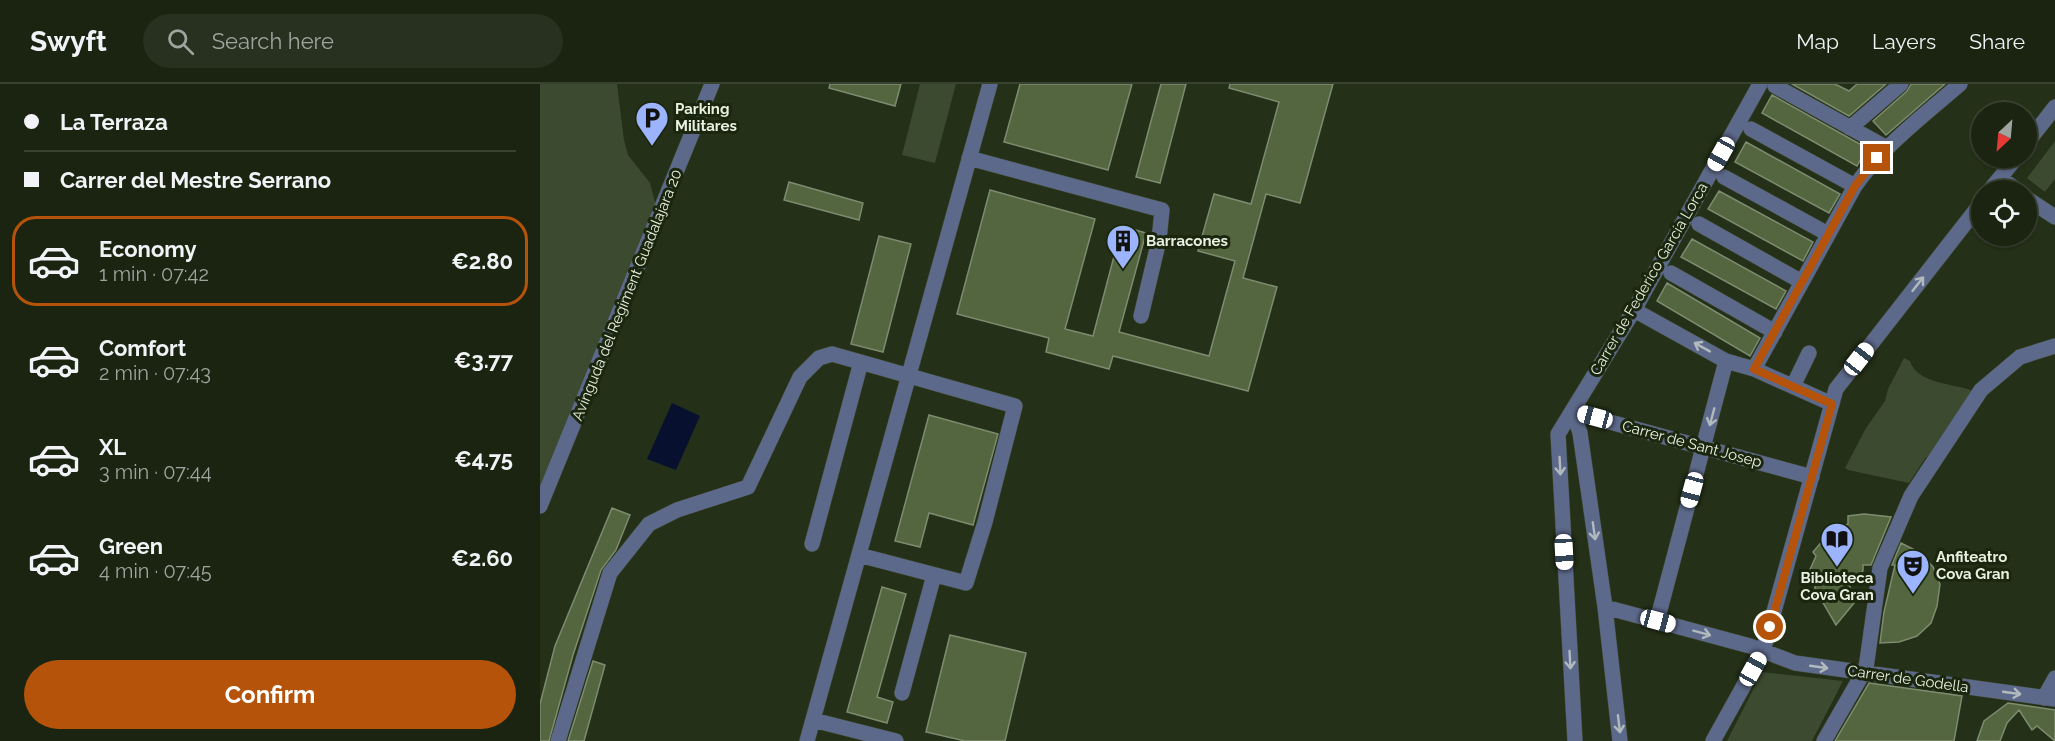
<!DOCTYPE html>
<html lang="en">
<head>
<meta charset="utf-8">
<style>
  :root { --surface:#1b2411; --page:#28301f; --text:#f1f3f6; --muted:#a0a49f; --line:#394131; --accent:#b45309 }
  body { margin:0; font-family:Raleway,sans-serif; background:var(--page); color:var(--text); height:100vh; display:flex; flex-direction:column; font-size:22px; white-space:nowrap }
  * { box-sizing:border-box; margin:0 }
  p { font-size:20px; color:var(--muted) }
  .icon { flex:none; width:33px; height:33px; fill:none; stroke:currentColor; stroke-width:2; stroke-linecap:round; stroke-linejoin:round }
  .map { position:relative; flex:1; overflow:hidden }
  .panel { display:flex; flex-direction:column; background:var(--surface); width:540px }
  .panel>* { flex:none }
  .top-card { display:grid; align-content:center; height:132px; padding:0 24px; background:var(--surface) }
  .needle { width:39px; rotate:206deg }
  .tools { position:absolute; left:1431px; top:18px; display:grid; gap:12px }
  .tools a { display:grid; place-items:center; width:66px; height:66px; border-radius:50%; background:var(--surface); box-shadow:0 2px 4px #0004,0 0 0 2px var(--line); font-size:30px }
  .end { position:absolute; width:27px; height:27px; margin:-14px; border:8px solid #b45309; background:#fff; box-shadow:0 0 0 3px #fff }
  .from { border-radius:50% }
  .car { position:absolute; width:18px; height:36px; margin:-18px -9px; border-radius:8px; box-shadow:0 0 4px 2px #0007; background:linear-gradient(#fff 24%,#345 0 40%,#fff 0 76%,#345 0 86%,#fff 0) }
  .top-card b { display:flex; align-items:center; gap:21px; height:57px; font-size:22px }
  .top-card b+b { border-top:2px solid var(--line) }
  .top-card i { width:15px; height:15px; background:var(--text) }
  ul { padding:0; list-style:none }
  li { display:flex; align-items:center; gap:18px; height:90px; margin:0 12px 9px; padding:0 12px; border:3px solid transparent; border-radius:24px }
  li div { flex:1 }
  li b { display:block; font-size:22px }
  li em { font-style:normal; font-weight:700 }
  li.current { border-color:var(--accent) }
  li>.icon { width:54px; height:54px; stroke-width:1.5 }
  .cta { display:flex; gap:12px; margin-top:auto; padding:12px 24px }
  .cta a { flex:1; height:69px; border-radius:36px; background:var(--accent); color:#fff; font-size:24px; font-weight:700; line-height:69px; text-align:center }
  header { display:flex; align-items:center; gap:36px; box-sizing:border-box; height:84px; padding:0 30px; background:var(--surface); border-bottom:2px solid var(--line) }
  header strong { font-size:28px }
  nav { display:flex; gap:33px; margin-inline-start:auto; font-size:21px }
  .search { width:420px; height:54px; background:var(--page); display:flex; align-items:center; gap:15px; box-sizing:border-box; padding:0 21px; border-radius:33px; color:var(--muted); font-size:22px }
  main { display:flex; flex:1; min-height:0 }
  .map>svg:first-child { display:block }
  .green { fill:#3c4a2f }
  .water { fill:#08102f }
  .building { fill:#53663f; stroke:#7d8b6f; stroke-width:1.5 }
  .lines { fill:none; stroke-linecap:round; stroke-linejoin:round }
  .minor-casing { stroke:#3f4b33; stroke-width:16 }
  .minor { stroke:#5d698a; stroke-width:15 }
  .oneway { stroke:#b0babe }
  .route { stroke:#b45309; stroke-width:8 }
  .labels { text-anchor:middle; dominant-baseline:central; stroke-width:6; stroke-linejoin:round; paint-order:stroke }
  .poi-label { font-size:15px; font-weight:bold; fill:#e8f0e1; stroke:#1a260d; text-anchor:start }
  .street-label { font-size:15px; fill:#e8f0e1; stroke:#1a260d }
</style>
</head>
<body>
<header>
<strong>Swyft</strong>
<div class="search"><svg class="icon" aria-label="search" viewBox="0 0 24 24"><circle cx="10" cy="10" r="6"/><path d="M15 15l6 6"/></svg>Search here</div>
<nav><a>Map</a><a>Layers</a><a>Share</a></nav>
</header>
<main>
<section class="panel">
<div class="top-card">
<b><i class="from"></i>La Terraza</b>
<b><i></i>Carrer del Mestre Serrano</b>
</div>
<ul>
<li class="current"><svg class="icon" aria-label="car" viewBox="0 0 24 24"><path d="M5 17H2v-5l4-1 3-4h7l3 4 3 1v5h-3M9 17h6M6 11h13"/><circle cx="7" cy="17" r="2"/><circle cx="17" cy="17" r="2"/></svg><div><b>Economy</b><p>1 min · 07:42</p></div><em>€2.80</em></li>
<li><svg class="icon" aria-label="car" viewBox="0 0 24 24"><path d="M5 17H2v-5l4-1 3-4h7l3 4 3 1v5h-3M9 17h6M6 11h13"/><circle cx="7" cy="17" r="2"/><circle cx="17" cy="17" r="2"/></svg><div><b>Comfort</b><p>2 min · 07:43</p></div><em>€3.77</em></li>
<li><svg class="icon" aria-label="car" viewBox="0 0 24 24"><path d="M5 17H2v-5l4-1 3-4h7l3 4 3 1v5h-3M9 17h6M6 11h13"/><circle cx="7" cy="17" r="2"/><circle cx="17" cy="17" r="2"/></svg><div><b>XL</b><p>3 min · 07:44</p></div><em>€4.75</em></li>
<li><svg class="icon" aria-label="car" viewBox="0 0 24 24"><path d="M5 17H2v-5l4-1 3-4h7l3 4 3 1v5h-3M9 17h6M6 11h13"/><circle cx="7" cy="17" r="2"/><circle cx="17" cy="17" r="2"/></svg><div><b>Green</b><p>4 min · 07:45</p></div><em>€2.60</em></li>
</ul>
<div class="cta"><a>Confirm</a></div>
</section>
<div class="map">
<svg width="1515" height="657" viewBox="0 0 1515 657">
  <rect width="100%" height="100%" fill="#243017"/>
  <path class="green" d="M0,0H77L84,56L88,71L110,99L116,122L0,402Z
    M380,0H416L395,79L362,71Z
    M1515,57V95L1505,108L1487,94Z
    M1364,274L1370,277C1377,300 1413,299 1433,307L1389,373H1386L1369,399L1308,386L1305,384L1326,344L1345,317L1348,305Z
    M1222,588L1303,597L1272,657H1187Z"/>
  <path class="water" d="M132,319L160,332L136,386L107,375Z"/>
  <path class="building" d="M290,0H361L355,22L289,4Z
    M480,0H592L568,86L464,58Z
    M621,0H646L620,99L596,93Z
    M690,0H793L760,119L726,110L703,194L737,203L708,307L573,272L569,285L506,268L509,254L417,230L450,106L555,135L525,245L553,252L582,142L606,149L579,248L669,272L695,177L658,167L674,110L711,120L739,18L689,4Z
    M1252,0H1295L1309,7L1317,0H1346L1309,32Z
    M1371,0H1405L1346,51L1333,37L1367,7Z
    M1232,11L1327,64L1317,82L1222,29Z
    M1206,58L1300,110L1289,129L1195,78Z
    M249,98L323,119L319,136L244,116Z
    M1179,107L1273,158L1263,177L1168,125Z
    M339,152L371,160L343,268L311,260Z
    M1152,155L1246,207L1236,225L1141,173Z
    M1127,199L1220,254L1210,272L1117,217Z
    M389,331L458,350L433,441L389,429L380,463L355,457Z
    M72,424L90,431L76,466L61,486L33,571L9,657H0V620L15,562Z
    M1324,430L1351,433L1331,481H1323V487L1309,499L1314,519L1296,541L1282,517L1274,514L1276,492L1268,490L1276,472L1273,468L1289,449L1308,440V432Z
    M1361,459L1379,468L1393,483L1400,500L1397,522L1391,539L1377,552L1359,558L1340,559L1344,528L1355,481H1352Z
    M342,503L366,510L337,613L353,618L347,639L307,628Z
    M410,551L486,569L465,657H425L386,648Z
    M53,577L65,581L44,657H28Z
    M1329,599L1422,612L1414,657H1295Z
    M1468,619L1515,626V657L1497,642L1492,646L1479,626L1467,639L1460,657H1437L1444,637Z"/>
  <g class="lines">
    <g class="minor-casing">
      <path id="minor" d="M1235,2L1347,64
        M1310,44L1361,0
        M1211,45L1315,102
        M1486,60L1515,23
        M429,74L622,126L619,156L601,232
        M1184,93L1288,150
        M1460,94L1477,106
        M1450,106L1476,74
        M1486,114L1515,133
        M1159,140L1262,198
        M1131,189L1235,248
        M1094,226L1186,277L1214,285L1292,320
        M1214,285L1315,102C1343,62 1383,32 1420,0
        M1253,302L1269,269
        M1033,328L1040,349L1065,523L1080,657
        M1033,328L1272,393
        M0,422L172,0
        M272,460L321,278
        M1065,523L1210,562L1255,579L1515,615
        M1117,537L1186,277
        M362,609L394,491
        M1504,614L1515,594
        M273,636L356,657
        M18,657L70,489L109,440L137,426L208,403L260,293L279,274L292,270L475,322L445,438L426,499L319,471
        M267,657L450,0
        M1035,657L1018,350L1094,226L1220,0
        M1173,657L1223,567L1296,305L1442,118
        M1284,657L1326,584L1340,484L1371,412L1441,306L1480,273L1515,262"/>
    </g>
    <use href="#minor" class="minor"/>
  </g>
  <defs><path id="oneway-shaft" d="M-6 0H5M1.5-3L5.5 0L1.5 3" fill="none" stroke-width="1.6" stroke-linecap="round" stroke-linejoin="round" transform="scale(1.5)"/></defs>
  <g class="oneway">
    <use href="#oneway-shaft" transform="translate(1378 200) rotate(-52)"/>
    <use href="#oneway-shaft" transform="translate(1162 263) rotate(-151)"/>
    <use href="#oneway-shaft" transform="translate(1172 333) rotate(105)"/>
    <use href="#oneway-shaft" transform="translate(1020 382) rotate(87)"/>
    <use href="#oneway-shaft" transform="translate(1054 447) rotate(82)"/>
    <use href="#oneway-shaft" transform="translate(1162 549) rotate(15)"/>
    <use href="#oneway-shaft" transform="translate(1030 576) rotate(87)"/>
    <use href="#oneway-shaft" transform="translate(1279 583) rotate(8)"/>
    <use href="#oneway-shaft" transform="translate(1472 609) rotate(8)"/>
    <use href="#oneway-shaft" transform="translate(1079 640) rotate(83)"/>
  </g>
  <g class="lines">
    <path class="route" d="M1230,543L1292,320L1214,285L1315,102L1337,74"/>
  </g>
  <defs>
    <g id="parking-pin" transform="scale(1.725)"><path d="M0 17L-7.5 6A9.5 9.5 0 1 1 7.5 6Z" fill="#9bb4fd" stroke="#1a260d"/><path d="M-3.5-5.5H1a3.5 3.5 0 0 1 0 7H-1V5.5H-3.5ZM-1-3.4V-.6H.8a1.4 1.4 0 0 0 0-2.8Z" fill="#111"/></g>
    <g id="building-pin" transform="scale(1.725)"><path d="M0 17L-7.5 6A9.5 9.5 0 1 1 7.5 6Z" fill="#9bb4fd" stroke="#1a260d"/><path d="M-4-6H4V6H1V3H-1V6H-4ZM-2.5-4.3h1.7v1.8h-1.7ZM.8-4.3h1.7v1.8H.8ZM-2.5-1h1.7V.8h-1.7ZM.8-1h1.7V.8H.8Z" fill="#111"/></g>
    <g id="library-pin" transform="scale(1.725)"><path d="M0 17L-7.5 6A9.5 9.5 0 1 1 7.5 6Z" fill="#9bb4fd" stroke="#1a260d"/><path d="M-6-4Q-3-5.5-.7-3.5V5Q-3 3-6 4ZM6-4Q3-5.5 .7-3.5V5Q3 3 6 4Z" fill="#111"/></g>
    <g id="theatre-pin" transform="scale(1.725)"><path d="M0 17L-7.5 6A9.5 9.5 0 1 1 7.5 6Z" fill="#9bb4fd" stroke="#1a260d"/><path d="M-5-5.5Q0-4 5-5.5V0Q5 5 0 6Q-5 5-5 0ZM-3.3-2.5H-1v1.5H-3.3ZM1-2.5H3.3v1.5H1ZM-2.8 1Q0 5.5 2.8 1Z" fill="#111"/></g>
  </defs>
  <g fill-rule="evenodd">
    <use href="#parking-pin" x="112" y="34"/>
    <use href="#building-pin" x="583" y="157"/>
    <use href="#library-pin" x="1297" y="455"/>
    <use href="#theatre-pin" x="1373" y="482"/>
  </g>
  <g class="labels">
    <g class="poi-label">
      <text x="135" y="25">Parking<tspan x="135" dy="17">Militares</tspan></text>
      <text x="606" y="157">Barracones</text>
      <text x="1396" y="473">Anfiteatro<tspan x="1396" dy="17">Cova Gran</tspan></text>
      <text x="1297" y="494" text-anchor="middle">Biblioteca<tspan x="1297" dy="17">Cova Gran</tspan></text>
    </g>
    <g class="street-label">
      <text transform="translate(1109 195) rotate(-60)">Carrer de Federico García Lorca</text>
      <text transform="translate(87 211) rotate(-68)">Avinguda del Regiment Guadalajara 20</text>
      <text transform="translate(1152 360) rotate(15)">Carrer de Sant Josep</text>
      <text transform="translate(1368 595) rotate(8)">Carrer de Godella</text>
    </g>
  </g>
</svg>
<div class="tools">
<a><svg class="needle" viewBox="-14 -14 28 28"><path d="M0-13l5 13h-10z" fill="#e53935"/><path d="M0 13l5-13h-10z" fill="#a0a49f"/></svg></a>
<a><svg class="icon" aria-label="locate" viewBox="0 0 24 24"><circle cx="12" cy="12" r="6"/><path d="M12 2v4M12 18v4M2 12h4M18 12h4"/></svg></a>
</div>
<i class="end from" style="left:1230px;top:543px"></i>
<i class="end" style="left:1337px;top:74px"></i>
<i class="car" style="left:1181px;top:70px;rotate:209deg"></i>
<i class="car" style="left:1319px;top:275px;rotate:38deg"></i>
<i class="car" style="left:1055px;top:333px;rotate:285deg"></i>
<i class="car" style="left:1152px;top:406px;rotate:195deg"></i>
<i class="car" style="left:1024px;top:468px;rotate:177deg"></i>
<i class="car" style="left:1118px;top:537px;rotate:105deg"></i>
<i class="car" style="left:1213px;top:585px;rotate:29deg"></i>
</div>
</main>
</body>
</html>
